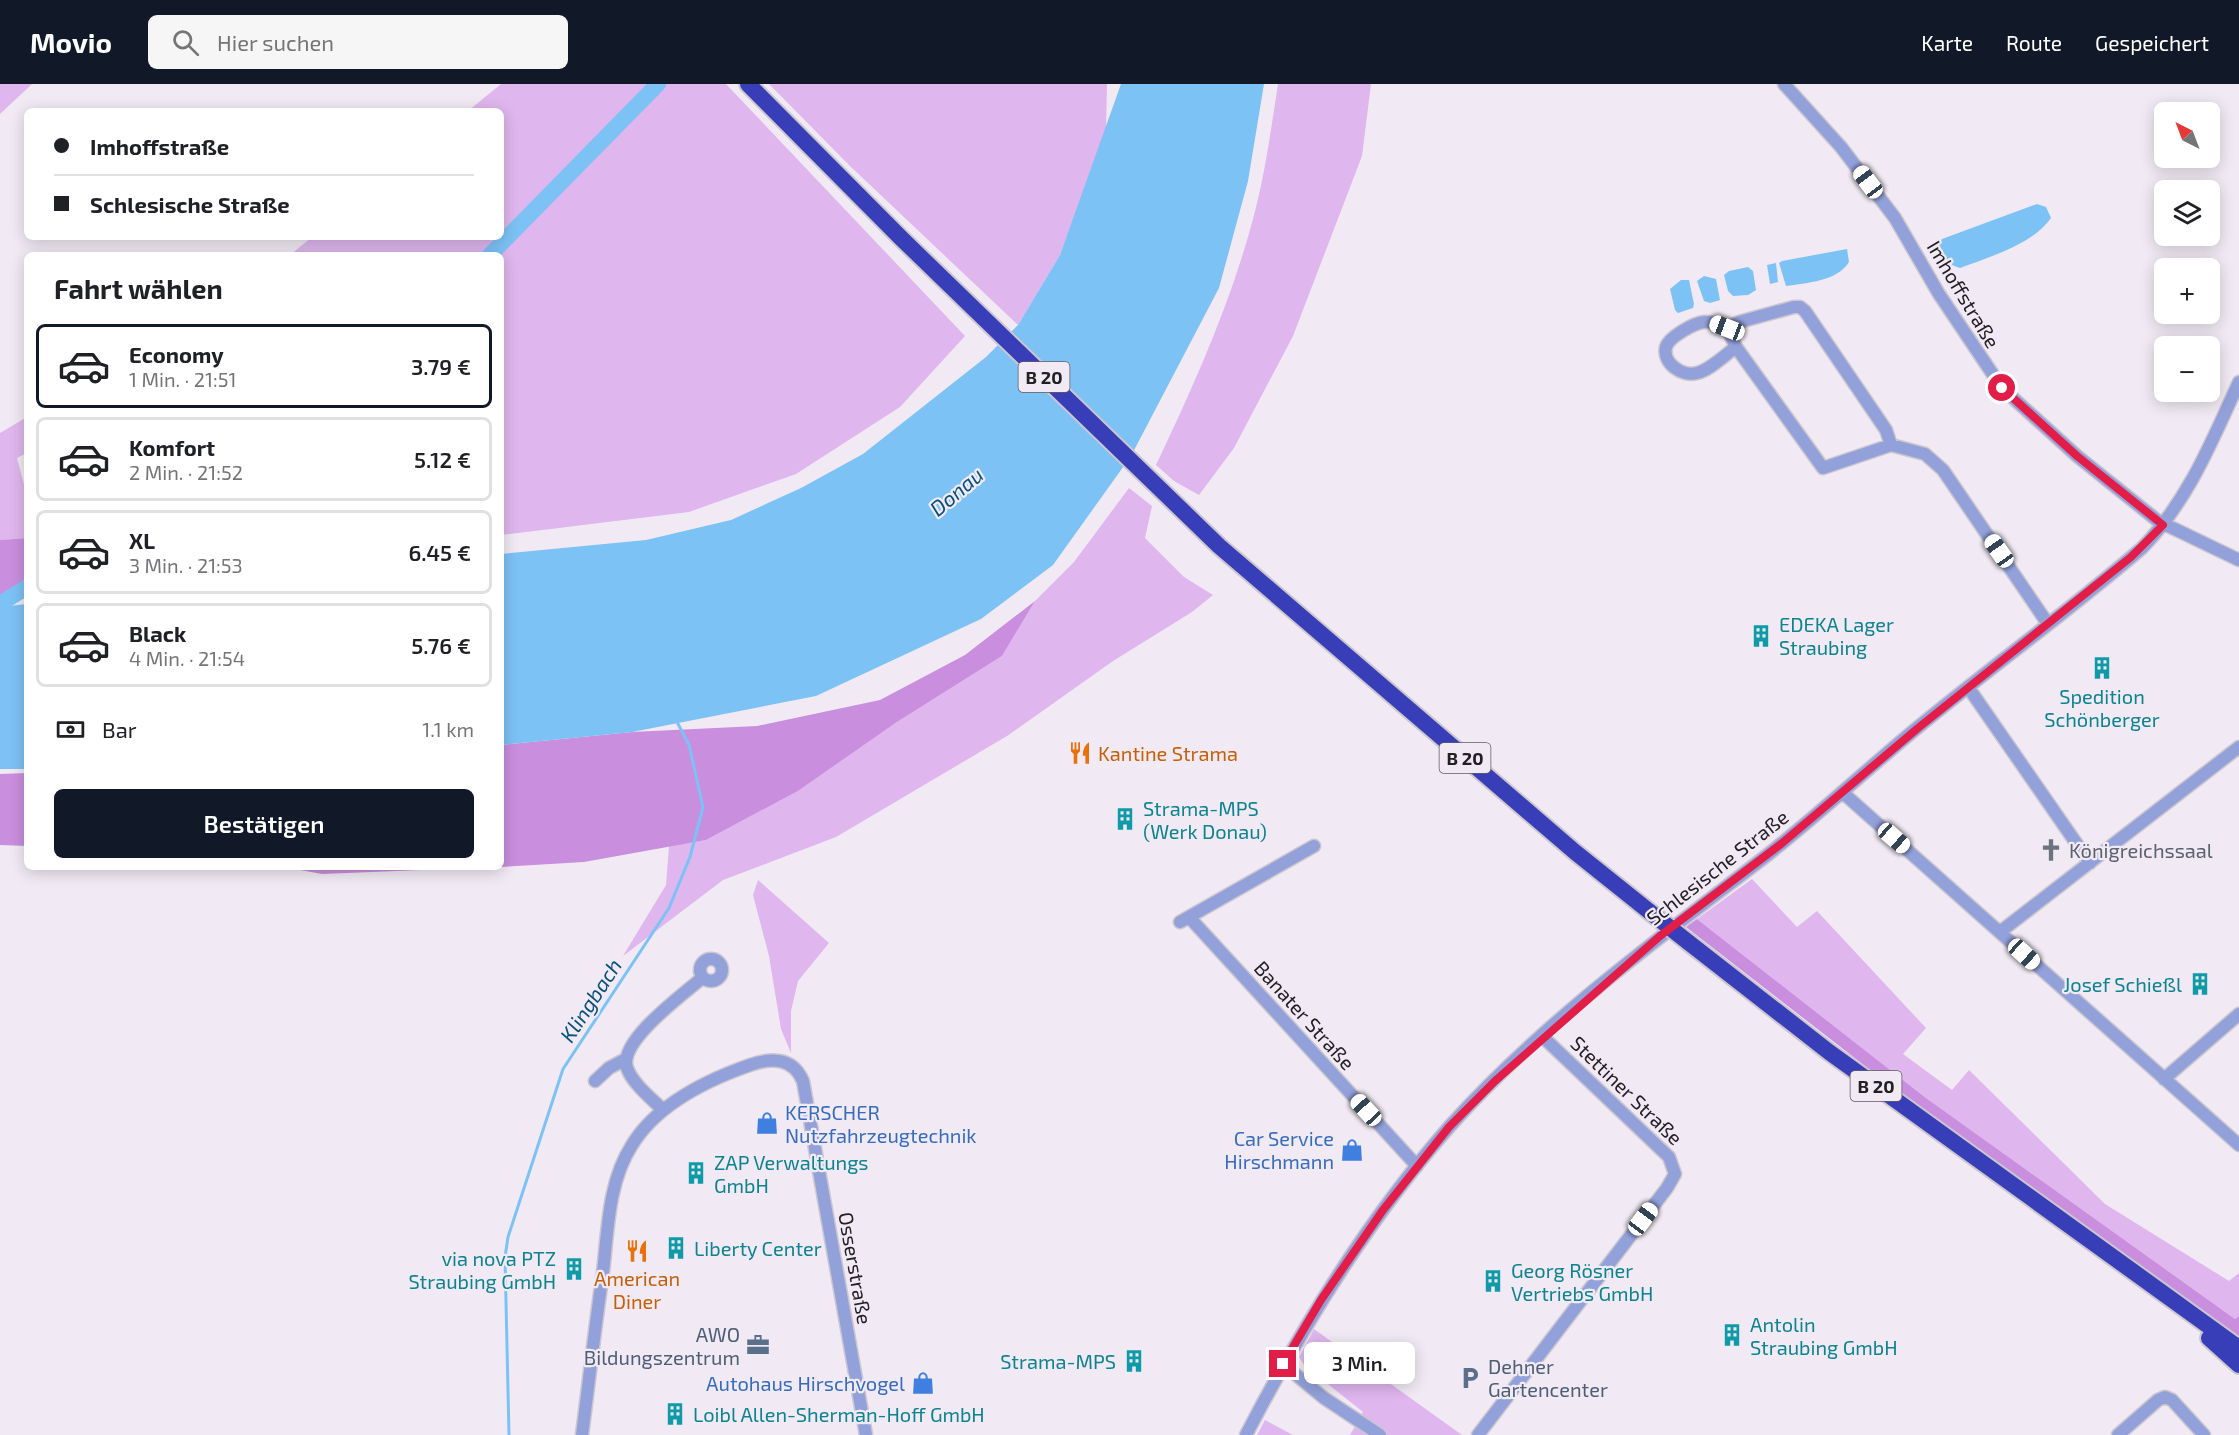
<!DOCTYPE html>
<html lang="de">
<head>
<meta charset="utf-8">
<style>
  :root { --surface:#fff; --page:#f6f6f6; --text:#202124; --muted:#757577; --line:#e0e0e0; --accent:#111827 }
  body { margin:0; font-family:"Exo 2",sans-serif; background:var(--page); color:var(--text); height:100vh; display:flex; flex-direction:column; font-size:22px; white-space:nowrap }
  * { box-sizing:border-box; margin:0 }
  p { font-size:20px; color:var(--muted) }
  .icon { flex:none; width:33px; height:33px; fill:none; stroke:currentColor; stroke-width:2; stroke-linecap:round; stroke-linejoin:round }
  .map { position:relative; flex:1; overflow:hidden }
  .panel { position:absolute; left:24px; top:168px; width:480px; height:618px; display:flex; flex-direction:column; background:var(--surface); border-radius:9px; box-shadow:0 3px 15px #0003 }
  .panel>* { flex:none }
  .hud { position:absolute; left:24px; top:24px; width:480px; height:132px; border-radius:9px; box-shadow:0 3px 15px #0003; display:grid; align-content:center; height:132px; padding:0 30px; background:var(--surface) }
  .needle { width:39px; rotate:318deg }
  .tools { position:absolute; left:2154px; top:18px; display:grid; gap:12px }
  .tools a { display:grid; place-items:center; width:66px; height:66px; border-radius:9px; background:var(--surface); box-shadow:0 3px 15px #0003; font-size:30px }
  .end { position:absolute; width:27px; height:27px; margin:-14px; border:8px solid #e11d48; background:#fff; box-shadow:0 0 0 3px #fff }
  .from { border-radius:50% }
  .bubble { position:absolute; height:42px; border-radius:9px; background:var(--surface); box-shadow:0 3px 15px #0003; font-size:20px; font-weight:600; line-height:42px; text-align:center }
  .car { position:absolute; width:18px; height:36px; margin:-18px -9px; border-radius:8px; box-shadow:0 0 4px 2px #0007; background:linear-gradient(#fff 24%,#345 0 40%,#fff 0 76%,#345 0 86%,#fff 0) }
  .hud b { display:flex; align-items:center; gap:21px; height:57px; font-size:22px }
  .hud b+b { border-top:2px solid var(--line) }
  .hud i { width:15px; height:15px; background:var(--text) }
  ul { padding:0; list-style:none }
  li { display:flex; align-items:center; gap:18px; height:84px; margin:0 12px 9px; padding:0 18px; border:3px solid var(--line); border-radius:9px }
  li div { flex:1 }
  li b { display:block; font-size:22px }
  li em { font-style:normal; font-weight:600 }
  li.active { border-color:var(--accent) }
  li>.icon { width:54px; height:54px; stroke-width:1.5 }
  h2 { padding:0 30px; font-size:27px; line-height:72px }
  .pay { display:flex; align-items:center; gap:15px; height:66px; padding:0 30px; font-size:22px }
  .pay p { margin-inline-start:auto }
  .button { display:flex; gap:12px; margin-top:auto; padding:12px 30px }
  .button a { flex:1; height:69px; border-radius:9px; background:var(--accent); color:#fff; font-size:24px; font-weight:600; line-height:69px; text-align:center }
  header { display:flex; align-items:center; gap:36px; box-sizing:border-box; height:84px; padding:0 30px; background:var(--accent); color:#fff }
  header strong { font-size:28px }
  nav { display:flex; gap:33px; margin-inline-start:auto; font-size:21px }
  .search { width:420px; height:54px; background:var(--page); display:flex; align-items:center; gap:15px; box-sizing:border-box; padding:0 21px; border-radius:9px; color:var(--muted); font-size:22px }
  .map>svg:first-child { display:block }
  .green { fill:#dfb6ee }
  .forest { fill:#c98edd }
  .water { fill:#7cc2f5 }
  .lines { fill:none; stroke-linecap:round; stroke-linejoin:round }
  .stream { stroke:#7cc2f5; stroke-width:3 }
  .river { stroke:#7cc2f5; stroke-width:16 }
  .minor-casing { stroke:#ccc6cf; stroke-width:15 }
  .highway-casing { stroke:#ccc6cf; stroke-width:20 }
  .minor { stroke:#93a1da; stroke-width:12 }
  .highway { stroke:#383eb7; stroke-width:16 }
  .highway-bridge-casing { stroke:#ccc6cf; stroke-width:20; stroke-linecap:butt }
  .highway-bridge { stroke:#383eb7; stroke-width:16 }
  .route { stroke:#e11d48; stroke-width:8 }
  .labels { text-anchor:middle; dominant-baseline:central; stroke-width:4.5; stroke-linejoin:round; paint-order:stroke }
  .shield { fill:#f1eaf4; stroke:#615d62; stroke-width:1.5 }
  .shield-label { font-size:18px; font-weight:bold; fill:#232024 }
  .street-label { font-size:20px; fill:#232024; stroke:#f1eaf4 }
  .culture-label { font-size:20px; fill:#0d838f; stroke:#f1eaf4; text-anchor:start }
  .food-label { font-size:20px; fill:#c56008; stroke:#f1eaf4; text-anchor:start }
  .worship-label { font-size:20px; fill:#5b616d; stroke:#f1eaf4; text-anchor:start }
  .shop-label { font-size:20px; fill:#366cbe; stroke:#f1eaf4; text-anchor:end }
  .service-label { font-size:20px; fill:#4e5e75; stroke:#f1eaf4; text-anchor:end }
  .water-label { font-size:21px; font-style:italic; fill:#07517a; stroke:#f1eaf4 }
</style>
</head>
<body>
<header>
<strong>Movio</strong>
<div class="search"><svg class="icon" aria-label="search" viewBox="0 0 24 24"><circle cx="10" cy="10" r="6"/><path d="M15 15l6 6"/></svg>Hier suchen</div>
<nav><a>Karte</a><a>Route</a><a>Gespeichert</a></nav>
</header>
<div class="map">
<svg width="2239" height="1351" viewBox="0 0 2239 1351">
  <rect width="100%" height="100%" fill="#f1eaf4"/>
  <path class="green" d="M0,0H32L0,30Z
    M501,0H726L965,252L900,323L796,390L689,428L501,451V171H290L312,153H501V27H468Z
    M769,0H1107L1106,48L1060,171L1018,241L850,82Z
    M1278,0H1371L1362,72L1293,252L1234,364L1199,411L1174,397L1156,381C1194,301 1230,221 1253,135C1265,91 1271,45 1278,0Z
    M27,333V369L17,374L27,412V454L0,456V349Z
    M1129,404L1152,422L1145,454L1184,493L1213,511L1192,528L1113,577L1007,652L836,753L723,796L623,872L666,801L669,762L706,756L798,707L897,638L1002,572L1035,517L1074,478Z
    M1752,795L1797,843L1817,827L1926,944L1903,970L1952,1006L1969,986L2105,1120L2229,1197L2239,1189V1232L2235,1235L1926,1014L1697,835Z
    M758,796L829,859L798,897L791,927V969L781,945L769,872L753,811Z
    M1314,1245L1462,1351H1350L1363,1328L1304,1281L1299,1273Z
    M1265,1336L1293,1351H1257Z"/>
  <path class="forest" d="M27,454V514L0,517V456Z
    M1035,517L1002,572L897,638L798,707L706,756L584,778L501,783V661L632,648L757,642L880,616L965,571Z
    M27,689V762L0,761V690Z
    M284,783H496L322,790Z
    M1697,835L1926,1014L2235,1235L2239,1232V1253L1923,1027L1686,843Z"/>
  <path class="water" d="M1121,0H1264L1248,97L1219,204L1131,372L1053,481L981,535L816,612L632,648L501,661V470L646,456L731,436L801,404L863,370L986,273L1018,241L1060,171Z
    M2037,120L2046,123L2051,134C2032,161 1989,173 1960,184C1948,181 1941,171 1938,160L1942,155Z
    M1847,165L1849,178C1838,197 1806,199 1786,202L1779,179L1782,177Z
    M1776,179L1778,198L1770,200L1767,181Z
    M1748,183L1753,187L1756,206L1748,211L1733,212L1728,207L1724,191L1729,187Z
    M1704,192L1716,195L1720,216L1710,219L1704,217L1697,197Z
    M1681,196H1689L1694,220L1693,224L1678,229L1675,226L1670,205Z
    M27,520V685H0V523Z"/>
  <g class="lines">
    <path class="stream" d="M509,1351L505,1173L508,1153L563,985L669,824L690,773L703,723L689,661L676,636"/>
    <path class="river" d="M490,171L658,0
      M0,520L27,503"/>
    <g class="minor-casing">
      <path id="minor" d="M1784,0L1841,63L1895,134L1939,210L2002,304L2077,372L2158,437L2239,476
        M1727,244C1720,241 1712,237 1704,238C1694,239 1669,253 1666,263C1662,279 1682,293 1697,289C1710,286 1725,271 1736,263
        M1891,361L1823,384L1736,263L1727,244L1739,238L1794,223H1800L1805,227L1886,346L1891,361L1925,370L1943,386L2048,540
        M1968,603L2090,779
        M1842,708L2239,1061
        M1189,833L1417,1082
        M1180,838L1314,762
        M2000,848L2239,663
        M700 886a11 11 0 1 1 22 0a11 11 0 1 1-22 0Z
        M2164,995L2239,930
        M595,997L609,984L626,975
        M663,1026C651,1014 633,1000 627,984C618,957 684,910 702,894
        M1283,1280L1324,1314L1380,1351
        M582,1351C589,1297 595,1243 603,1188C608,1146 608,1098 632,1061C657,1020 707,996 750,981C773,973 793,974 803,997L866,1351
        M1246,1351C1303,1241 1368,1135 1450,1042C1542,939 1657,856 1766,772C1818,731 1866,686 1917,644C1991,583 2069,527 2142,464C2188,417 2212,357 2239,298
        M1478,1351L1667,1104L1675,1090L1669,1073L1543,953
        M2118,1351L2158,1316L2165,1313L2172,1316L2204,1351"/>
    </g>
    <g class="highway-casing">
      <path id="highway" d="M748,0L902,155L1219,462L1575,768L1650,828
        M1688,858L1829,968L2239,1264
        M2209,1254L2239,1281"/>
    </g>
    <use href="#minor" class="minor"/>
    <use href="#highway" class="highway"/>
    <g class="highway-bridge-casing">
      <path id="highway-bridge" d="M1650,828L1688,858"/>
    </g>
    <use href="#highway-bridge" class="highway-bridge"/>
  </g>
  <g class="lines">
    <path class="route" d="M1283,1280L1321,1216L1383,1126L1449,1043L1495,997L1660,852L1781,760L1918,644L2131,473L2163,441L2077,372L2002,304"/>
  </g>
  <defs>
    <g id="building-bare" transform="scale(1.8)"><path d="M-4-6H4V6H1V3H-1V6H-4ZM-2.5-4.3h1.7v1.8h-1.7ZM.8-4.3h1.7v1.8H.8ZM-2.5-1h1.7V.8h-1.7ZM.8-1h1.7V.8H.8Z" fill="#0f9aa8" stroke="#f1eaf4" stroke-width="2.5" paint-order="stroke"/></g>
    <g id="restaurant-bare" transform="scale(1.8)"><path d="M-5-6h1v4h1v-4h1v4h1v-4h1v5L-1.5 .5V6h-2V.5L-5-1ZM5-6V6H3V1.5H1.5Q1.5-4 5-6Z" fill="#e8710a" stroke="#f1eaf4" stroke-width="2.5" paint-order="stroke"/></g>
    <g id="church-bare" transform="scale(1.8)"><path d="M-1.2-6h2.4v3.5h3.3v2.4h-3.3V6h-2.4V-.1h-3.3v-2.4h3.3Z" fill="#6b7280" stroke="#f1eaf4" stroke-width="2.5" paint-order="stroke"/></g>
    <g id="shop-bare" transform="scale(1.8)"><path d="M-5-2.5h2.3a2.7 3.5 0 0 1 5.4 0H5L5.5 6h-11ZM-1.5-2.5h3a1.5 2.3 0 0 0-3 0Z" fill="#3f7fe0" stroke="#f1eaf4" stroke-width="2.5" paint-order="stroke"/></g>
    <g id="office-bare" transform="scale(1.8)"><path d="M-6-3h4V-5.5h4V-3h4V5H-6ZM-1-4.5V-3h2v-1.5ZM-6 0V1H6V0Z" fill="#5c6f8a" stroke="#f1eaf4" stroke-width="2.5" paint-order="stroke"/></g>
    <g id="parking-bare" transform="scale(1.8)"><path d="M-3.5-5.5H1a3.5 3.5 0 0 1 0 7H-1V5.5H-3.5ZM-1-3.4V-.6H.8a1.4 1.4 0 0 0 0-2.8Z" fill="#5c6f8a" stroke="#f1eaf4" stroke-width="2.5" paint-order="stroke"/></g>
  </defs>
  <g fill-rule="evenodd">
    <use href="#building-bare" x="1761" y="552"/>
    <use href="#building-bare" x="2102" y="584"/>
    <use href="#restaurant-bare" x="1080" y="669"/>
    <use href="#building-bare" x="1125" y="735"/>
    <use href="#church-bare" x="2051" y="766"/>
    <use href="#building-bare" x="2200" y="900"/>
    <use href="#shop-bare" x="767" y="1039"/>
    <use href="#shop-bare" x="1352" y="1066"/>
    <use href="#building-bare" x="696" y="1089"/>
    <use href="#building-bare" x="676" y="1164"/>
    <use href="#restaurant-bare" x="637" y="1167"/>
    <use href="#building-bare" x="574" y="1185"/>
    <use href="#building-bare" x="1493" y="1197"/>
    <use href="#building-bare" x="1732" y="1251"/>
    <use href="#office-bare" x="758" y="1261"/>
    <use href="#building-bare" x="1134" y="1277"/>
    <use href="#parking-bare" x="1470" y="1294"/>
    <use href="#shop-bare" x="923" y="1299"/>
    <use href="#building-bare" x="675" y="1330"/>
  </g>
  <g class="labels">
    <g class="shield">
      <rect x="1018.5" y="278" width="51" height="30" rx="4.5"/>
      <rect x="1439.5" y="659" width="51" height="30" rx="4.5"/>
      <rect x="1850.5" y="987" width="51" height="30" rx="4.5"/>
    </g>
    <g class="shield-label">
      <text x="1044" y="293">B 20</text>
      <text x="1465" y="674">B 20</text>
      <text x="1876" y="1002">B 20</text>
    </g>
    <g class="street-label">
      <text transform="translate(1964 210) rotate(59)">Imhoffstraße</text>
      <text transform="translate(1717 783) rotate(-38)">Schlesische Straße</text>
      <text transform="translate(1305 931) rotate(48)">Banater Straße</text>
      <text transform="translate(1627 1006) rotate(44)">Stettiner Straße</text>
      <text transform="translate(856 1184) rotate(80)">Osserstraße</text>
    </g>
    <g class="culture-label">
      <text x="1779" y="540">EDEKA Lager<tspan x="1779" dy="23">Straubing</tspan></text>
      <text x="2102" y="612" text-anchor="middle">Spedition<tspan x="2102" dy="23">Schönberger</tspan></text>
      <text x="1143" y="724">Strama-MPS<tspan x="1143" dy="23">(Werk Donau)</tspan></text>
      <text x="2182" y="900" text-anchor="end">Josef Schießl</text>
      <text x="714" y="1078">ZAP Verwaltungs<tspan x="714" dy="23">GmbH</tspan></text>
      <text x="694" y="1164">Liberty Center</text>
      <text x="556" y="1174" text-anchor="end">via nova PTZ<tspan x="556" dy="23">Straubing GmbH</tspan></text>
      <text x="1511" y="1186">Georg Rösner<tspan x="1511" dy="23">Vertriebs GmbH</tspan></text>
      <text x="1750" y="1240">Antolin<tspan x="1750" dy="23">Straubing GmbH</tspan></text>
      <text x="1116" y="1277" text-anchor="end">Strama-MPS</text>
      <text x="693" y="1330">Loibl Allen-Sherman-Hoff GmbH</text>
    </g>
    <g class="food-label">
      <text x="1098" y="669">Kantine Strama</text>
      <text x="637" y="1194" text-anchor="middle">American<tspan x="637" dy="23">Diner</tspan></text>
    </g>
    <g class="worship-label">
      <text x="2069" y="766">Königreichssaal</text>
    </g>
    <g class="shop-label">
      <text x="785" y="1028" text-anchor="start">KERSCHER<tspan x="785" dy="23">Nutzfahrzeugtechnik</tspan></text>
      <text x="1334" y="1054">Car Service<tspan x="1334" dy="23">Hirschmann</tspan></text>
      <text x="905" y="1299">Autohaus Hirschvogel</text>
    </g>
    <g class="service-label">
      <text x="740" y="1250">AWO<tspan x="740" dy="23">Bildungszentrum</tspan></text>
      <text x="1488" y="1282" text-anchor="start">Dehner<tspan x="1488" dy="23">Gartencenter</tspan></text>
    </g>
    <g class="water-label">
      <text transform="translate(956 407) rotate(-40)">Donau</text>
      <text transform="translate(590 916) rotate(-57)">Klingbach</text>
    </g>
  </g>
</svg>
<div class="tools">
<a><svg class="needle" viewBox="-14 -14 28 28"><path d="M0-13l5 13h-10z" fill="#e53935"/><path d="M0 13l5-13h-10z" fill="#757577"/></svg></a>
<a><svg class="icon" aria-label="layers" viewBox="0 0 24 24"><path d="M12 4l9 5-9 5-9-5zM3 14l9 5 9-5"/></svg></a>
<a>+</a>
<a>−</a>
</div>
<i class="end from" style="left:2002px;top:304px"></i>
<i class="end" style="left:1283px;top:1280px"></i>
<div class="bubble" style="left:1304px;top:1258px;width:111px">3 Min.</div>
<i class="car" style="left:1868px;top:98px;rotate:323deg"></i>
<i class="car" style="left:1727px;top:244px;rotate:291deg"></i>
<i class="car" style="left:1999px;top:467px;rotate:325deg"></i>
<i class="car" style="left:1894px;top:754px;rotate:131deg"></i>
<i class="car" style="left:2024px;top:870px;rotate:132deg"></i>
<i class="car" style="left:1366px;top:1026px;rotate:317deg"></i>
<i class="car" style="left:1643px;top:1135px;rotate:37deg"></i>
<div class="hud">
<b><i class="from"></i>Imhoffstraße</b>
<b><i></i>Schlesische Straße</b>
</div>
<section class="panel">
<h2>Fahrt wählen</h2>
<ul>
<li class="active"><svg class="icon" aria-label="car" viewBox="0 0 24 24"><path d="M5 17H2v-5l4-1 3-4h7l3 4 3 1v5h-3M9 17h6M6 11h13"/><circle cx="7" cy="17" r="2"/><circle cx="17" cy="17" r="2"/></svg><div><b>Economy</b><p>1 Min. · 21:51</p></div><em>3.79 €</em></li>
<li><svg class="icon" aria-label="car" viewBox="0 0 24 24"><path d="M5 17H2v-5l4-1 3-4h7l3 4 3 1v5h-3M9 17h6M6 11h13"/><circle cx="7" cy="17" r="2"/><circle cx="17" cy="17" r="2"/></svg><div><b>Komfort</b><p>2 Min. · 21:52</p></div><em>5.12 €</em></li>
<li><svg class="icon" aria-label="car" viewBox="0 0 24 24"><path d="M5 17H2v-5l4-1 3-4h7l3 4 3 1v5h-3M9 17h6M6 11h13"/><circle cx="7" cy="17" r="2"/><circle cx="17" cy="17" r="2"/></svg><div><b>XL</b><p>3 Min. · 21:53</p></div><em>6.45 €</em></li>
<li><svg class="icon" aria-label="car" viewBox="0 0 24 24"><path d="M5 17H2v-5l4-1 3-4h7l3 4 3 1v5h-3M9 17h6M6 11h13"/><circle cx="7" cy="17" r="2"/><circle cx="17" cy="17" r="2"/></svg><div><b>Black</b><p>4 Min. · 21:54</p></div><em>5.76 €</em></li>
</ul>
<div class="pay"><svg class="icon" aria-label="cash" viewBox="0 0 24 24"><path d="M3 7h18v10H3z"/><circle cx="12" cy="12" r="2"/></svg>Bar<p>1.1 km</p></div>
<div class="button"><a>Bestätigen</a></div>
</section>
</div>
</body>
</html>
